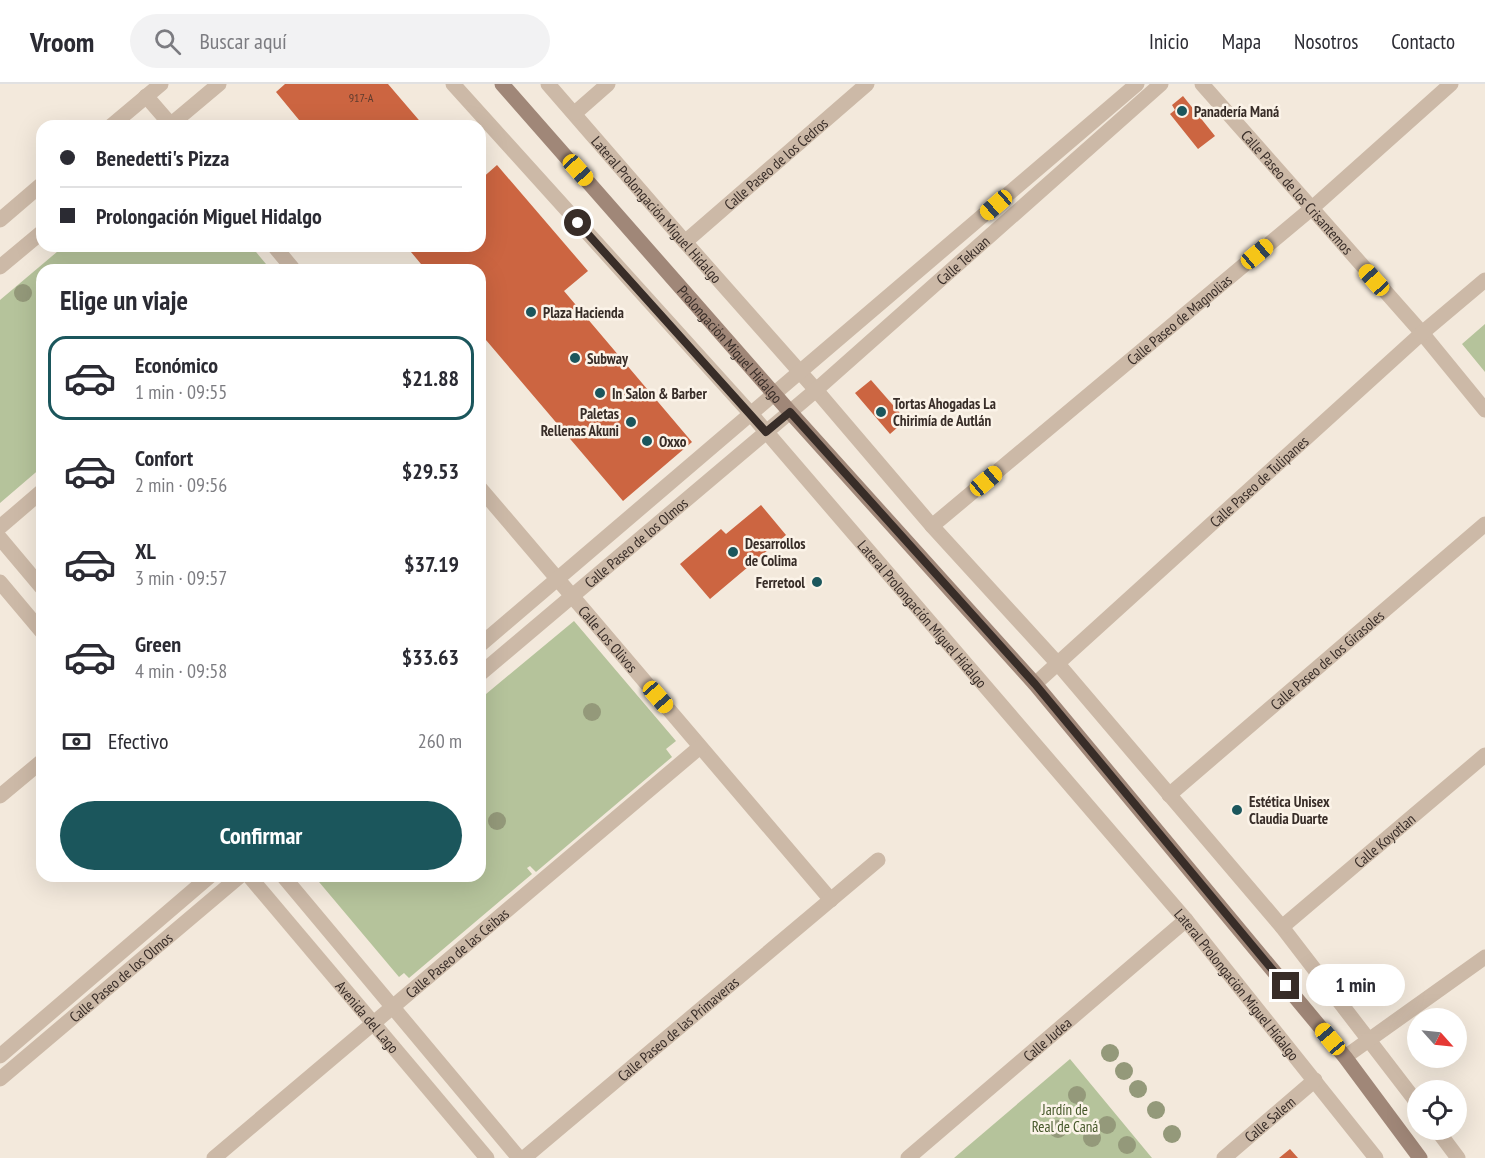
<!DOCTYPE html>
<html lang="es">
<head>
<meta charset="utf-8">
<style>
  :root { --surface:#fff; --page:#f2f2f3; --text:#2b2b33; --muted:#7c7c81; --line:#e1e1e2; --accent:#1b565c }
  body { margin:0; font-family:"PT Sans Narrow",sans-serif; background:var(--page); color:var(--text); height:100vh; display:flex; flex-direction:column; font-size:22px; white-space:nowrap }
  * { box-sizing:border-box; margin:0 }
  p { font-size:20px; color:var(--muted) }
  .icon { flex:none; width:33px; height:33px; fill:none; stroke:currentColor; stroke-width:2; stroke-linecap:round; stroke-linejoin:round }
  .map { position:relative; flex:1; overflow:hidden }
  .sheet { position:absolute; left:36px; top:180px; width:450px; height:618px; display:flex; flex-direction:column; background:var(--surface); border-radius:18px; box-shadow:0 6px 24px #0002 }
  .sheet>* { flex:none }
  .hud { position:absolute; left:36px; top:36px; width:450px; height:132px; border-radius:18px; box-shadow:0 6px 24px #0002; display:grid; align-content:center; height:132px; padding:0 24px; background:var(--surface) }
  .needle { width:39px; rotate:117deg }
  .buttons { position:absolute; left:1407px; top:924px; display:grid; gap:12px }
  .buttons a { display:grid; place-items:center; width:60px; height:60px; border-radius:50%; background:var(--surface); box-shadow:0 6px 24px #0002; font-size:30px }
  .end { position:absolute; width:27px; height:27px; margin:-14px; border:8px solid #382d28; background:#fff; box-shadow:0 0 0 3px #fff }
  .from { border-radius:50% }
  .bubble { position:absolute; height:42px; border-radius:21px; background:var(--surface); box-shadow:0 6px 24px #0002; font-size:20px; font-weight:800; line-height:42px; text-align:center }
  .car { position:absolute; width:18px; height:36px; margin:-18px -9px; border-radius:8px; box-shadow:0 0 4px 2px #0007; background:linear-gradient(#f5c518 24%,#345 0 40%,#f5c518 0 76%,#345 0 86%,#f5c518 0) }
  .hud b { display:flex; align-items:center; gap:21px; height:57px; font-size:22px }
  .hud b+b { border-top:2px solid var(--line) }
  .hud i { width:15px; height:15px; background:var(--text) }
  ul { padding:0; list-style:none }
  li { display:flex; align-items:center; gap:18px; height:84px; margin:0 12px 9px; padding:0 12px; border:3px solid transparent; border-radius:18px }
  li div { flex:1 }
  li b { display:block; font-size:22px }
  li em { font-style:normal; font-weight:800 }
  li.active { border-color:var(--accent) }
  li>.icon { width:54px; height:54px; stroke-width:1.5 }
  h2 { padding:0 24px; font-size:27px; line-height:72px }
  .pay { display:flex; align-items:center; gap:15px; height:66px; padding:0 24px; font-size:22px }
  .pay p { margin-inline-start:auto }
  .button { display:flex; gap:12px; margin-top:auto; padding:12px 24px }
  .button a { flex:1; height:69px; border-radius:36px; background:var(--accent); color:#fff; font-size:24px; font-weight:800; line-height:69px; text-align:center }
  header { display:flex; align-items:center; gap:36px; box-sizing:border-box; height:84px; padding:0 30px; background:var(--surface); border-bottom:2px solid var(--line) }
  header strong { font-size:28px }
  nav { display:flex; gap:33px; margin-inline-start:auto; font-size:21px }
  .search { width:420px; height:54px; background:var(--page); display:flex; align-items:center; gap:15px; box-sizing:border-box; padding:0 21px; border-radius:33px; color:var(--muted); font-size:22px }
  .map>svg:first-child { display:block }
  .green { fill:#b5c39b }
  .building { fill:#cc6541 }
  .lines { fill:none; stroke-linecap:round; stroke-linejoin:round }
  .street { stroke:#ccb9a7; stroke-width:15 }
  .secondary { stroke:#a08778; stroke-width:15 }
  .tree { fill:#94997a }
  .route { stroke:#382d28; stroke-width:8 }
  .poi-dot { fill:#1b565c; stroke:#fbf3e8; stroke-width:2 }
  .labels { text-anchor:middle; dominant-baseline:central; stroke-width:5; stroke-linejoin:round; paint-order:stroke }
  .number-label { font-size:12px; fill:#5d3b2e }
  .poi-label { font-size:15px; font-weight:bold; fill:#382d28; stroke:#fbf3e8; text-anchor:start }
  .street-label { font-size:15px; fill:#382d28; stroke:#fbf3e8 }
  .park-label { font-size:15px; fill:#46582a; stroke:#fbf3e8 }
</style>
</head>
<body>
<header>
<strong>Vroom</strong>
<div class="search"><svg class="icon" aria-label="search" viewBox="0 0 24 24"><circle cx="10" cy="10" r="6"/><path d="M15 15l6 6"/></svg>Buscar aquí</div>
<nav><a>Inicio</a><a>Mapa</a><a>Nosotros</a><a>Contacto</a></nav>
</header>
<div class="map">
<svg width="1485" height="1074" viewBox="0 0 1485 1074">
  <rect width="100%" height="100%" fill="#f3e9dc"/>
  <path class="green" d="M64,162H251L271,186H42V383L0,419V216Z
    M1485,240V288L1462,260Z
    M574,537L676,657L666,665L672,673L536,788L530,782L527,784L532,790L409,894L404,889L399,893L314,792H480V615Z
    M1070,975L1152,1074H954Z"/>
  <path class="building" d="M285,0H388L424,42H304L276,8Z
    M1183,12L1215,52L1198,65L1170,30L1175,26L1172,21Z
    M497,81L588,187L564,207L692,358L623,417L480,249V186H426L406,162H480V96Z
    M871,296L906,336L890,350L855,309Z
    M761,421L786,451L710,515L680,480L721,445L726,450Z
    M1290,1065L1298,1074H1279Z"/>
  <g class="lines">
    <g class="street">
      <path id="s1" d="M453,0L751,330L1186,836L1376,1074"/>
      <path id="s2" d="M548,0L685,158L816,306L932,442L1059,581L1282,843L1418,1020"/>
      <path id="s3" d="M1202,0L1422,249L1485,326"/>
      <path d="M146,12L172,42"/>
      <path d="M575,29L608,0"/>
      <path d="M111,42L161,0"/>
      <path d="M169,42L219,0"/>
      <path d="M0,136L42,100"/>
      <path id="s4" d="M685,158L867,0"/>
      <path d="M274,162L294,186"/>
      <path d="M0,183L42,148"/>
      <path id="s5" d="M480,404L831,816"/>
      <path id="s6" d="M932,442L1311,125L1451,0"/>
      <path d="M0,443L42,407"/>
      <path d="M0,454L42,504"/>
      <path d="M0,498L42,548"/>
      <path d="M480,561L1137,0"/>
      <path id="s7" d="M480,590L816,306L1161,0"/>
      <path id="s8" d="M1035,600L1422,249L1485,196"/>
      <path id="s9" d="M1169,711L1485,440"/>
      <path d="M0,712L42,677"/>
      <path id="s10" d="M249,792L487,1074"/>
      <path d="M283,792L519,1074"/>
      <path id="s11" d="M1282,843L1485,671"/>
      <path d="M0,972L210,792"/>
      <path d="M1345,973L1485,873"/>
      <path id="s12" d="M0,995L240,792"/>
      <path d="M1437,1046L1458,1074"/>
      <path id="s13" d="M214,1074L700,663"/>
      <path id="s14" d="M524,1074L878,776"/>
      <path id="s15" d="M908,1074L1186,836"/>
      <path id="s16" d="M1224,1074L1315,996"/>
    </g>
    <path class="secondary" id="s17" d="M502,0L790,328L1035,600L1345,973L1420,1074"/>
  </g>
  <g class="tree">
    <circle cx="23" cy="209" r="9"/>
    <circle cx="592" cy="628" r="9"/>
    <circle cx="497" cy="737" r="9"/>
    <circle cx="1110" cy="969" r="9"/>
    <circle cx="1124" cy="987" r="9"/>
    <circle cx="1138" cy="1005" r="9"/>
    <circle cx="1077" cy="1011" r="9"/>
    <circle cx="1156" cy="1026" r="9"/>
    <circle cx="1107" cy="1041" r="9"/>
    <circle cx="1058" cy="1045" r="9"/>
    <circle cx="1172" cy="1050" r="9"/>
    <circle cx="1092" cy="1054" r="9"/>
    <circle cx="1127" cy="1061" r="9"/>
  </g>
  <g class="lines">
    <path class="route" d="M578,139L766,348L790,328L1035,600L1286,902"/>
  </g>
  <g class="poi-dot">
    <circle cx="1182" cy="27" r="6"/>
    <circle cx="531" cy="228" r="6"/>
    <circle cx="575" cy="274" r="6"/>
    <circle cx="600" cy="309" r="6"/>
    <circle cx="881" cy="328" r="6"/>
    <circle cx="631" cy="338" r="6"/>
    <circle cx="647" cy="357" r="6"/>
    <circle cx="733" cy="468" r="6"/>
    <circle cx="817" cy="498" r="6"/>
    <circle cx="1237" cy="726" r="6"/>
  </g>
  <g class="labels">
    <g class="number-label">
      <text x="361" y="13">917-A</text>
    </g>
    <g class="poi-label">
      <text x="1194" y="27">Panadería Maná</text>
      <text x="543" y="228">Plaza Hacienda</text>
      <text x="587" y="274">Subway</text>
      <text x="612" y="309">In Salon &amp; Barber</text>
      <text x="893" y="319">Tortas Ahogadas La<tspan x="893" dy="17">Chirimía de Autlán</tspan></text>
      <text x="619" y="329" text-anchor="end">Paletas<tspan x="619" dy="17">Rellenas Akuni</tspan></text>
      <text x="659" y="357">Oxxo</text>
      <text x="745" y="459">Desarrollos<tspan x="745" dy="17">de Colima</tspan></text>
      <text x="805" y="498" text-anchor="end">Ferretool</text>
      <text x="1249" y="717">Estética Unisex<tspan x="1249" dy="17">Claudia Duarte</tspan></text>
    </g>
    <g class="street-label">
      <text stroke="none"><textPath href="#s4" startOffset="120">Calle Paseo de los Cedros</textPath></text>
      <text stroke="none"><textPath href="#s3" startOffset="144">Calle Paseo de los Crisantemos</textPath></text>
      <text stroke="none"><textPath href="#s2" startOffset="166">Lateral Prolongación Miguel Hidalgo</textPath></text>
      <text stroke="none"><textPath href="#s7" startOffset="636">Calle Tekuan</textPath></text>
      <text stroke="none"><textPath href="#s6" startOffset="322">Calle Paseo de Magnolias</textPath></text>
      <text stroke="none"><textPath href="#s17" startOffset="346">Prolongación Miguel Hidalgo</textPath></text>
      <text stroke="none"><textPath href="#s8" startOffset="302">Calle Paseo de Tulipanes</textPath></text>
      <text stroke="none"><textPath href="#s7" startOffset="204">Calle Paseo de los Olmos</textPath></text>
      <text stroke="none"><textPath href="#s1" startOffset="708">Lateral Prolongación Miguel Hidalgo</textPath></text>
      <text stroke="none"><textPath href="#s5" startOffset="198">Calle Los Olivos</textPath></text>
      <text stroke="none"><textPath href="#s9" startOffset="208">Calle Paseo de los Girasoles</textPath></text>
      <text stroke="none"><textPath href="#s11" startOffset="134">Calle Koyotlan</textPath></text>
      <text stroke="none"><textPath href="#s13" startOffset="318">Calle Paseo de las Ceibas</textPath></text>
      <text stroke="none"><textPath href="#s12" startOffset="158">Calle Paseo de los Olmos</textPath></text>
      <text stroke="none"><textPath href="#s1" startOffset="1194">Lateral Prolongación Miguel Hidalgo</textPath></text>
      <text stroke="none"><textPath href="#s10" startOffset="184">Avenida del Lago</textPath></text>
      <text stroke="none"><textPath href="#s14" startOffset="201">Calle Paseo de las Primaveras</textPath></text>
      <text stroke="none"><textPath href="#s15" startOffset="183">Calle Judea</textPath></text>
      <text stroke="none"><textPath href="#s16" startOffset="60">Calle Salem</textPath></text>
    </g>
    <g class="park-label">
      <text x="1065" y="1025">Jardín de<tspan x="1065" dy="17">Real de Caná</tspan></text>
    </g>
  </g>
</svg>
<div class="buttons">
<a><svg class="needle" viewBox="-14 -14 28 28"><path d="M0-13l5 13h-10z" fill="#e53935"/><path d="M0 13l5-13h-10z" fill="#7c7c81"/></svg></a>
<a><svg class="icon" aria-label="locate" viewBox="0 0 24 24"><circle cx="12" cy="12" r="6"/><path d="M12 2v4M12 18v4M2 12h4M18 12h4"/></svg></a>
</div>
<i class="end from" style="left:578px;top:139px"></i>
<i class="end" style="left:1286px;top:902px"></i>
<div class="bubble" style="left:1306px;top:880px;width:99px">1 min</div>
<i class="car" style="left:578px;top:86px;rotate:138deg"></i>
<i class="car" style="left:996px;top:121px;rotate:229deg"></i>
<i class="car" style="left:1257px;top:170px;rotate:50deg"></i>
<i class="car" style="left:1374px;top:196px;rotate:318deg"></i>
<i class="car" style="left:986px;top:397px;rotate:50deg"></i>
<i class="car" style="left:658px;top:613px;rotate:139deg"></i>
<i class="car" style="left:1330px;top:955px;rotate:320deg"></i>
<div class="hud">
<b><i class="from"></i>Benedetti's Pizza</b>
<b><i></i>Prolongación Miguel Hidalgo</b>
</div>
<section class="sheet">
<h2>Elige un viaje</h2>
<ul>
<li class="active"><svg class="icon" aria-label="car" viewBox="0 0 24 24"><path d="M5 17H2v-5l4-1 3-4h7l3 4 3 1v5h-3M9 17h6M6 11h13"/><circle cx="7" cy="17" r="2"/><circle cx="17" cy="17" r="2"/></svg><div><b>Económico</b><p>1 min · 09:55</p></div><em>$21.88</em></li>
<li><svg class="icon" aria-label="car" viewBox="0 0 24 24"><path d="M5 17H2v-5l4-1 3-4h7l3 4 3 1v5h-3M9 17h6M6 11h13"/><circle cx="7" cy="17" r="2"/><circle cx="17" cy="17" r="2"/></svg><div><b>Confort</b><p>2 min · 09:56</p></div><em>$29.53</em></li>
<li><svg class="icon" aria-label="car" viewBox="0 0 24 24"><path d="M5 17H2v-5l4-1 3-4h7l3 4 3 1v5h-3M9 17h6M6 11h13"/><circle cx="7" cy="17" r="2"/><circle cx="17" cy="17" r="2"/></svg><div><b>XL</b><p>3 min · 09:57</p></div><em>$37.19</em></li>
<li><svg class="icon" aria-label="car" viewBox="0 0 24 24"><path d="M5 17H2v-5l4-1 3-4h7l3 4 3 1v5h-3M9 17h6M6 11h13"/><circle cx="7" cy="17" r="2"/><circle cx="17" cy="17" r="2"/></svg><div><b>Green</b><p>4 min · 09:58</p></div><em>$33.63</em></li>
</ul>
<div class="pay"><svg class="icon" aria-label="cash" viewBox="0 0 24 24"><path d="M3 7h18v10H3z"/><circle cx="12" cy="12" r="2"/></svg>Efectivo<p>260 m</p></div>
<div class="button"><a>Confirmar</a></div>
</section>
</div>
</body>
</html>
